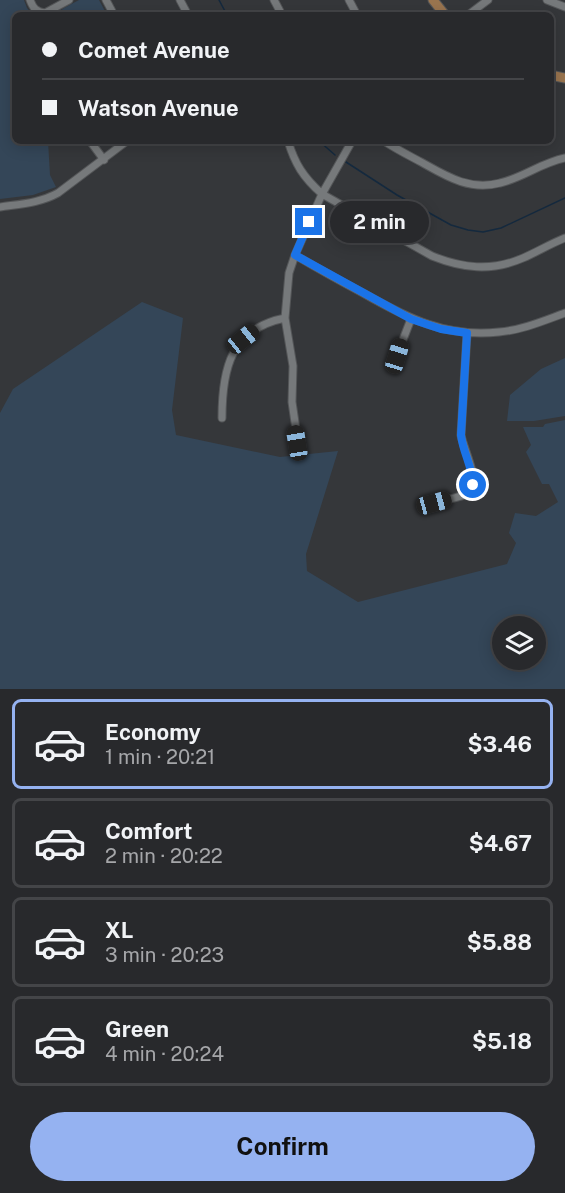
<!DOCTYPE html>
<html lang="en">
<head>
<meta charset="utf-8">
<style>
  :root { --surface:#28292c; --page:#343538; --text:#f1f3f6; --muted:#a5a6a9; --line:#444548; --accent:#95b2f1 }
  body { margin:0; font-family:"Public Sans",sans-serif; background:var(--page); color:var(--text); height:100vh; display:flex; flex-direction:column; font-size:22px; white-space:nowrap }
  * { box-sizing:border-box; margin:0 }
  p { font-size:20px; color:var(--muted) }
  .icon { flex:none; width:33px; height:33px; fill:none; stroke:currentColor; stroke-width:2; stroke-linecap:round; stroke-linejoin:round }
  .map { position:relative; height:689px; overflow:hidden }
  .sheet { display:flex; flex-direction:column; background:var(--surface); flex:1 }
  .sheet>* { flex:none }
  .top-card { position:absolute; left:12px; top:12px; width:542px; height:132px; border-radius:9px; box-shadow:0 3px 15px #0003,0 0 0 2px var(--line); display:grid; align-content:center; height:132px; padding:0 30px; background:var(--surface) }
  .buttons { position:absolute; left:492px; top:616px; display:grid; gap:12px }
  .buttons a { display:grid; place-items:center; width:54px; height:54px; border-radius:50%; background:var(--surface); box-shadow:0 3px 15px #0003,0 0 0 2px var(--line); font-size:30px }
  .end { position:absolute; width:27px; height:27px; margin:-14px; border:8px solid #1a73e8; background:#fff; box-shadow:0 0 0 3px #fff }
  .from { border-radius:50% }
  .bubble { position:absolute; height:42px; border-radius:21px; background:var(--surface); box-shadow:0 3px 15px #0003,0 0 0 2px var(--line); font-size:20px; font-weight:700; line-height:42px; text-align:center }
  .car { position:absolute; width:18px; height:36px; margin:-18px -9px; border-radius:8px; box-shadow:0 0 4px 2px #0007; background:linear-gradient(#222 24%,#8ab4d8 0 40%,#222 0 76%,#8ab4d8 0 86%,#222 0) }
  .top-card b { display:flex; align-items:center; gap:21px; height:57px; font-size:22px }
  .top-card b+b { border-top:2px solid var(--line) }
  .top-card i { width:15px; height:15px; background:var(--text) }
  ul { padding:10px 0 0; list-style:none }
  li { display:flex; align-items:center; gap:18px; height:90px; margin:0 12px 9px; padding:0 18px; border:3px solid var(--line); border-radius:9px }
  li div { flex:1 }
  li b { display:block; font-size:22px }
  li em { font-style:normal; font-weight:700 }
  li.selected { border-color:var(--accent) }
  li>.icon { width:54px; height:54px; stroke-width:1.5 }
  .primary-button { display:flex; gap:12px; margin-top:auto; padding:12px 30px }
  .primary-button a { flex:1; height:69px; border-radius:36px; background:var(--accent); color:#111; font-size:24px; font-weight:700; line-height:69px; text-align:center }
  .map>svg:first-child { display:block }
  .green { fill:#344658; fill-rule:evenodd }
  .lines { fill:none; stroke-linecap:round; stroke-linejoin:round }
  .stream { stroke:#14293e; stroke-width:1.5 }
  .minor-casing { stroke:#545658; stroke-width:9 }
  .major-casing { stroke:#545658; stroke-width:11 }
  .minor { stroke:#76797b; stroke-width:7 }
  .major { stroke:#9a754f; stroke-width:9 }
  .route { stroke:#1a73e8; stroke-width:8 }
</style>
</head>
<body>
<div class="map">
<svg width="565" height="689" viewBox="0 0 565 689">
  <rect width="100%" height="100%" fill="#35373a"/>
  <path class="green" d="M0,0H24L27,8L33,15H15V141H48L50,175L56,187L33,195L0,199Z
    M79,0H99L107,15H55L64,8Z
    M142,302L183,318L172,410L176,435L280,457L338,451L306,554L307,571L358,602L507,564L516,543L509,533L515,513L536,516L558,502L549,484H542L526,452L531,445L523,427H543L545,424L565,420V689H0V413L13,389ZM502,627H536V660H502Z
    M565,358V416L534,421H507L510,395L541,369Z"/>
  <g class="lines">
    <path class="stream" d="M219,0L227,15
      M319,141L335,155
      M346,162L397,195L451,225L468,230L483,232L501,228L565,198"/>
    <g class="minor-casing">
      <path id="minor" d="M30,0C33,8 36,12 45,13L69,0
        M106,0L114,15
        M180,0L188,15
        M274,0L282,15
        M349,0L357,15
        M547,0L565,7
        M468,15L488,0
        M90,141L104,160
        M288,141C295,164 303,177 322,194L432,256C462,268 491,272 523,258C537,252 550,244 565,238
        M384,141C396,149 408,155 421,162C446,176 469,191 500,183C522,178 541,163 565,158
        M0,207C20,204 40,203 58,193L127,141
        M295,255C317,268 340,281 363,293C407,318 446,338 499,332C522,330 543,321 565,313
        M397,355L411,319
        M222,418C222,368 231,329 285,318
        M298,443L292,402L293,366L285,318L289,273L295,255L322,194L352,141
        M434,503C443,500 466,497 471,491C480,481 463,448 461,435L467,333"/>
    </g>
    <g class="major-casing">
      <path id="major" d="M433,0L445,15
        M550,75L565,78"/>
    </g>
    <use href="#minor" class="minor"/>
    <use href="#major" class="major"/>
  </g>
  <g class="lines">
    <path class="route" d="M309,222L295,255L411,319L441,329L467,333L461,435C463,453 473,468 473,485"/>
  </g>
</svg>
<div class="buttons">
<a><svg class="icon" aria-label="layers" viewBox="0 0 24 24"><path d="M12 4l9 5-9 5-9-5zM3 14l9 5 9-5"/></svg></a>
</div>
<i class="end from" style="left:473px;top:485px"></i>
<i class="end" style="left:309px;top:222px"></i>
<div class="bubble" style="left:330px;top:201px;width:99px">2 min</div>
<i class="car" style="left:243px;top:339px;rotate:51deg"></i>
<i class="car" style="left:397px;top:356px;rotate:17deg"></i>
<i class="car" style="left:297px;top:443px;rotate:351deg"></i>
<i class="car" style="left:434px;top:503px;rotate:75deg"></i>
<div class="top-card">
<b><i class="from"></i>Comet Avenue</b>
<b><i></i>Watson Avenue</b>
</div>
</div>
<section class="sheet">
<ul>
<li class="selected"><svg class="icon" aria-label="car" viewBox="0 0 24 24"><path d="M5 17H2v-5l4-1 3-4h7l3 4 3 1v5h-3M9 17h6M6 11h13"/><circle cx="7" cy="17" r="2"/><circle cx="17" cy="17" r="2"/></svg><div><b>Economy</b><p>1 min · 20:21</p></div><em>$3.46</em></li>
<li><svg class="icon" aria-label="car" viewBox="0 0 24 24"><path d="M5 17H2v-5l4-1 3-4h7l3 4 3 1v5h-3M9 17h6M6 11h13"/><circle cx="7" cy="17" r="2"/><circle cx="17" cy="17" r="2"/></svg><div><b>Comfort</b><p>2 min · 20:22</p></div><em>$4.67</em></li>
<li><svg class="icon" aria-label="car" viewBox="0 0 24 24"><path d="M5 17H2v-5l4-1 3-4h7l3 4 3 1v5h-3M9 17h6M6 11h13"/><circle cx="7" cy="17" r="2"/><circle cx="17" cy="17" r="2"/></svg><div><b>XL</b><p>3 min · 20:23</p></div><em>$5.88</em></li>
<li><svg class="icon" aria-label="car" viewBox="0 0 24 24"><path d="M5 17H2v-5l4-1 3-4h7l3 4 3 1v5h-3M9 17h6M6 11h13"/><circle cx="7" cy="17" r="2"/><circle cx="17" cy="17" r="2"/></svg><div><b>Green</b><p>4 min · 20:24</p></div><em>$5.18</em></li>
</ul>
<div class="primary-button"><a>Confirm</a></div>
</section>
</body>
</html>
